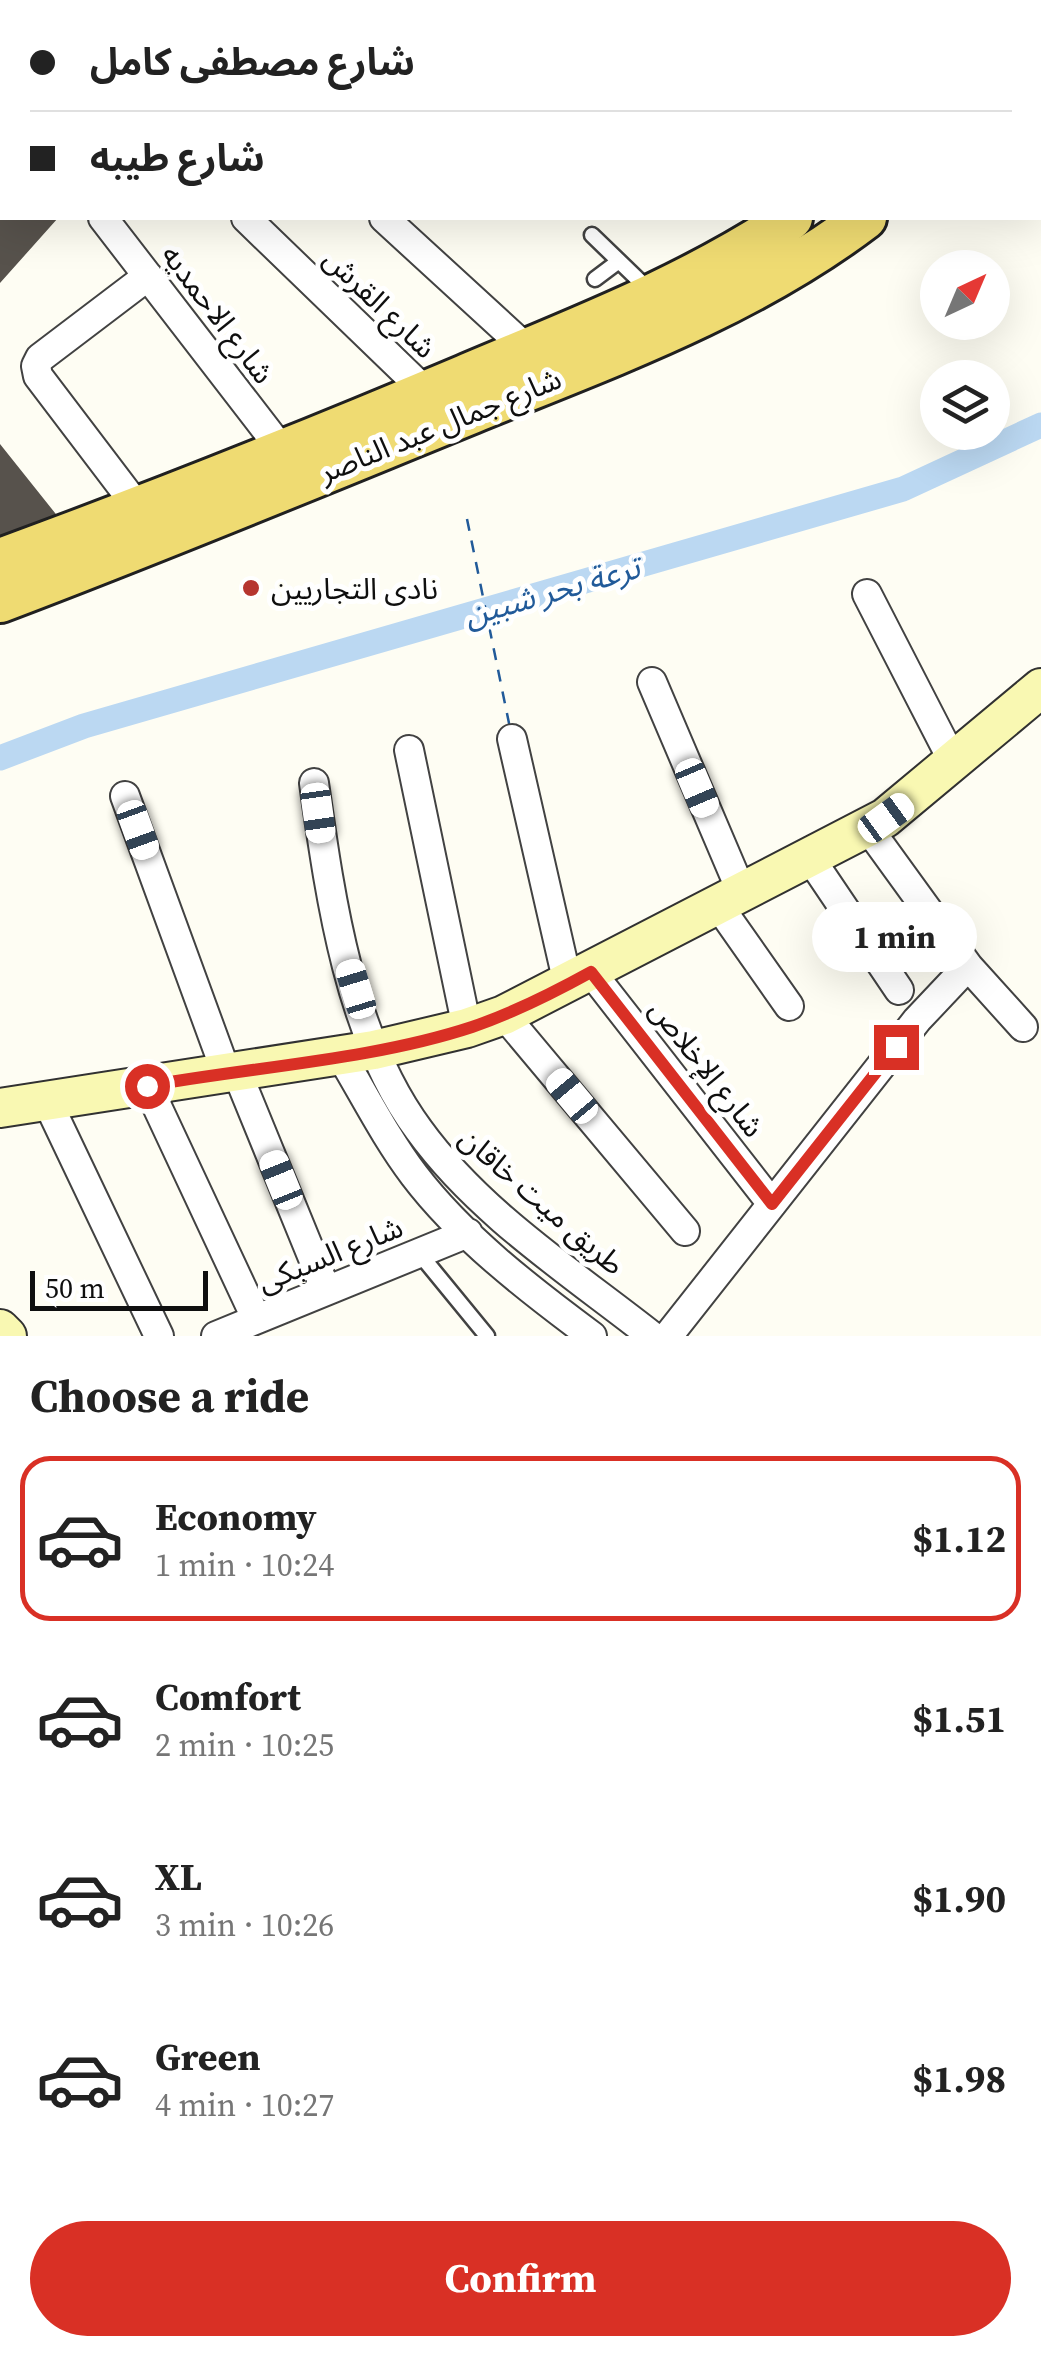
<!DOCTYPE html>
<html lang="en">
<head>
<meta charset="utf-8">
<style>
  :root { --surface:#fff; --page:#f2f2f2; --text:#222; --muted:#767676; --line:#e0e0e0; --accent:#d93025 }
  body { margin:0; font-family:"Source Serif 4","Noto Sans Arabic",serif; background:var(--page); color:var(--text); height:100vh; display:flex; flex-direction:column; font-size:38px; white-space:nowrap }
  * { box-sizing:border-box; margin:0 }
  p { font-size:32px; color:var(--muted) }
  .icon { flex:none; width:55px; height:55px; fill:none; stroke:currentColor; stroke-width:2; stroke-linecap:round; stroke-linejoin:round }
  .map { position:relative; height:1336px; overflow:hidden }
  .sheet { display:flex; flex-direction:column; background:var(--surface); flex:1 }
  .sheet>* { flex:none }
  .banner { position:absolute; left:0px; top:0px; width:1042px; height:220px; box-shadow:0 10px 40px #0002; display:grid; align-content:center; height:220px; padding:0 30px; background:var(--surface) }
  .needle { width:65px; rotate:44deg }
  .buttons { position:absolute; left:920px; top:250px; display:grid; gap:20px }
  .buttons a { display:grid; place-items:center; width:90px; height:90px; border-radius:50%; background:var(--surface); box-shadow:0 10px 40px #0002; font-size:50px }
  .scale { position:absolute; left:30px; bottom:25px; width:178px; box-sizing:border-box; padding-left:10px; border:5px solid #0f0f0f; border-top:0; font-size:28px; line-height:35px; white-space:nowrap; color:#0f0f0f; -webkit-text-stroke:8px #fff; paint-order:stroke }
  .end { position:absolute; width:45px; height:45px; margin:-22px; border:12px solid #d93025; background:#fff; box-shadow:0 0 0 5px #fff }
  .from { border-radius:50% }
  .bubble { position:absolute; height:70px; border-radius:35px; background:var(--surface); box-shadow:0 10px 40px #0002; font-size:32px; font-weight:700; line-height:70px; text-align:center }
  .car { position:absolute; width:30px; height:60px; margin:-30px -15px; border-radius:12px; box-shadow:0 0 8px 2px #0007; background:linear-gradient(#fff 24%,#345 0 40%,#fff 0 76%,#345 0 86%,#fff 0) }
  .banner b { display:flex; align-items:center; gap:35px; height:95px; font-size:38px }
  .banner b+b { border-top:2px solid var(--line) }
  .banner i { width:25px; height:25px; background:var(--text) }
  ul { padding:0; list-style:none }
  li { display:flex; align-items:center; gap:30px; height:165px; margin:0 20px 15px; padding:0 10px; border:5px solid transparent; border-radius:30px }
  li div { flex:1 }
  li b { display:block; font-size:38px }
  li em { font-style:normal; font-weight:700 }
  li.current { border-color:var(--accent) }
  li>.icon { width:90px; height:90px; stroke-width:1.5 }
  h2 { padding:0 30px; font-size:45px; line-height:120px }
  .button { display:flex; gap:20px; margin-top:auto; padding:20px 30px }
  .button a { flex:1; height:115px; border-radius:60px; background:var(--accent); color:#fff; font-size:40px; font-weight:700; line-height:115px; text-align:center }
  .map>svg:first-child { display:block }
  .green { fill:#cfe7be }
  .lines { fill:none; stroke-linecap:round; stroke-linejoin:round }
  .canal { stroke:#bbd8f2; stroke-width:25 }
  .ferry { stroke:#215a99; stroke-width:2.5; stroke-dasharray:12 10; stroke-linecap:butt }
  .building { fill:#57524c }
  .lane-casing { stroke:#424242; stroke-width:19 }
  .street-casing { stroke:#424242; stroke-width:32 }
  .secondary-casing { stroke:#313131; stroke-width:42 }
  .primary-casing { stroke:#202020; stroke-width:48 }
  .lane { stroke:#fff; stroke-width:14 }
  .street { stroke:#fff; stroke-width:28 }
  .secondary { stroke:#f9f8b2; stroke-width:38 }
  .primary { stroke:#efdb72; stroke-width:42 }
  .route { stroke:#d93025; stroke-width:12 }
  .poi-dot { fill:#b63630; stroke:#fff; stroke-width:4 }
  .labels { text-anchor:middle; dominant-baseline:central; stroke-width:10; stroke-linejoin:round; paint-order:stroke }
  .street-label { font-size:30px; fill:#0f0f0f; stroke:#fff }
  .poi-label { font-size:30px; fill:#0f0f0f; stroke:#fff; text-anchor:start }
  .water-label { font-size:32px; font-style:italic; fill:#215a99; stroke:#fff }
</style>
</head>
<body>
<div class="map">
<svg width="1041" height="1336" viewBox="0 0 1041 1336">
  <rect width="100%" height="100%" fill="#fefdf3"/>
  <path class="green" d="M682,0H986L984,2Z"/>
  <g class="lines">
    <path class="canal" d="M0,758L84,726L903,489L1041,425"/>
    <path class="ferry" d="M467,519L510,728"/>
  </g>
  <path class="building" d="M0,218H58L0,283Z
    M0,444L67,528L0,552Z"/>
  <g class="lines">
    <g class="lane-casing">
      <path id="lane" d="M935,2L937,0
        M592,235L651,292
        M595,279L619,261
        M419,1253L487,1336"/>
    </g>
    <g class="street-casing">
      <path id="street" d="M22,0L24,2
        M246,0L248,2
        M435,0L438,2
        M616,0L619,2
        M657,0L660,2
        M515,2L517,0
        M103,218L282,450
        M246,218L426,392
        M384,218L528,350
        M139,509L38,376L36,366L40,358L148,276
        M867,594L954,763
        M652,682L742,893
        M512,739L568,984
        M409,750L467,1028
        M314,783C330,896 349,1036 419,1130C479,1213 572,1273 652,1336
        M125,796L226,1072
        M868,828L968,966L1023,1027
        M810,858L899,990
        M718,905L789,1006
        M591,972L772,1204
        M504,1015L685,1231
        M341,1056C365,1096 386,1138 414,1175C461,1237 530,1290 592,1336
        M236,1070L326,1290
        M147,1085L256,1318
        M47,1101L159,1336
        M216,1336L468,1233
        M668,1336L917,1020L968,966"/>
    </g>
    <g class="secondary-casing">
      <path id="secondary" d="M0,1108L374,1050L467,1028L504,1015L885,818L1041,688
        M0,1329L7,1336"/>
    </g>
    <g class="primary-casing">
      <path id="primary" d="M1003,2L1005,0
        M1040,55L1041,54
        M0,560C156,503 311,441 465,376C576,329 690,286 791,218
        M0,601C159,541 315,476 472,412C607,357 748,307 865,218"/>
    </g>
    <use href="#lane" class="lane"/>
    <use href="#street" class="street"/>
    <use href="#secondary" class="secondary"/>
    <use href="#primary" class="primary"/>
  </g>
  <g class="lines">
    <path class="route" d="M147,1086C252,1067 372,1060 472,1027C513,1013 553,993 591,972L772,1204L896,1047"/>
  </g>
  <circle class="poi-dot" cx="251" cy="588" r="10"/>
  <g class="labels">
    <g class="street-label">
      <text transform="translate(380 303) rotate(44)">شارع القرش</text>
      <text transform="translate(218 314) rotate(53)">شارع الاحمديه</text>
      <text transform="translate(440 425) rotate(-22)">شارع جمال عبد الناصر</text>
      <text transform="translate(707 1068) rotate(52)">شارع الإخلاص</text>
      <text transform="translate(542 1201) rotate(41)">طريق ميت خاقان</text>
      <text transform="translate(330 1254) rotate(-22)">شارع السبكى</text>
    </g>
    <g class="poi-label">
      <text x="271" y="588">نادى التجاريين</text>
    </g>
    <g class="water-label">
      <text transform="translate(552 591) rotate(-16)">ترعة بحر شبين</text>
    </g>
  </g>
</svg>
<div class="buttons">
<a><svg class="needle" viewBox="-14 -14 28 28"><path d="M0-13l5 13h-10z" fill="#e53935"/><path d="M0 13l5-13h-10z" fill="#767676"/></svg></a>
<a><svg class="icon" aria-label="layers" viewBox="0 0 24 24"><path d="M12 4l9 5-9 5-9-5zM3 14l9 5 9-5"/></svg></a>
</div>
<div class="scale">50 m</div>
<i class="end from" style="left:147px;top:1086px"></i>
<i class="end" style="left:896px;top:1047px"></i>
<div class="bubble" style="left:812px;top:902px;width:165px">1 min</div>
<i class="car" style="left:697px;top:788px;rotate:157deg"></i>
<i class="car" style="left:318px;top:813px;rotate:172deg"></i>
<i class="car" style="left:886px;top:818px;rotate:54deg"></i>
<i class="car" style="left:138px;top:830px;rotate:160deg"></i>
<i class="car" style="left:356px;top:989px;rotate:343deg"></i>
<i class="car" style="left:572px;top:1096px;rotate:320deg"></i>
<i class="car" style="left:281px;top:1180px;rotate:338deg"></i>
<div class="banner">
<b><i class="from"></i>شارع مصطفى كامل</b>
<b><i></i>شارع طيبه</b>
</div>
</div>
<section class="sheet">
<h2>Choose a ride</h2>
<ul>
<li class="current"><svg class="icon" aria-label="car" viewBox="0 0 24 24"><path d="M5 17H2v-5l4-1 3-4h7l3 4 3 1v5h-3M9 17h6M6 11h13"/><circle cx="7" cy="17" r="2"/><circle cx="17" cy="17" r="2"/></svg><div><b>Economy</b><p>1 min · 10:24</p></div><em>$1.12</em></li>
<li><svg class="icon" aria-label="car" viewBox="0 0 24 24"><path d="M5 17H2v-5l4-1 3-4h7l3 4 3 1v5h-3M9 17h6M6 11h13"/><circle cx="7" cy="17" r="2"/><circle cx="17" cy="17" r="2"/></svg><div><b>Comfort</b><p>2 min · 10:25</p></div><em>$1.51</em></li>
<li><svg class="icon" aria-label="car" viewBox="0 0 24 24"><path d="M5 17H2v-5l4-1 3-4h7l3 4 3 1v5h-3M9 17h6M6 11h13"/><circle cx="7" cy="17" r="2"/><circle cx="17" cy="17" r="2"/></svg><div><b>XL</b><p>3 min · 10:26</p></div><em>$1.90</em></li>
<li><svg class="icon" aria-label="car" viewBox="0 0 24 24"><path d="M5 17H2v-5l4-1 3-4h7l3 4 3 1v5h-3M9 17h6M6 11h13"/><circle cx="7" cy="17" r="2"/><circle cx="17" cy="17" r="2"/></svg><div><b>Green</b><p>4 min · 10:27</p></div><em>$1.98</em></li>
</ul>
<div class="button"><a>Confirm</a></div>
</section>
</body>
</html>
